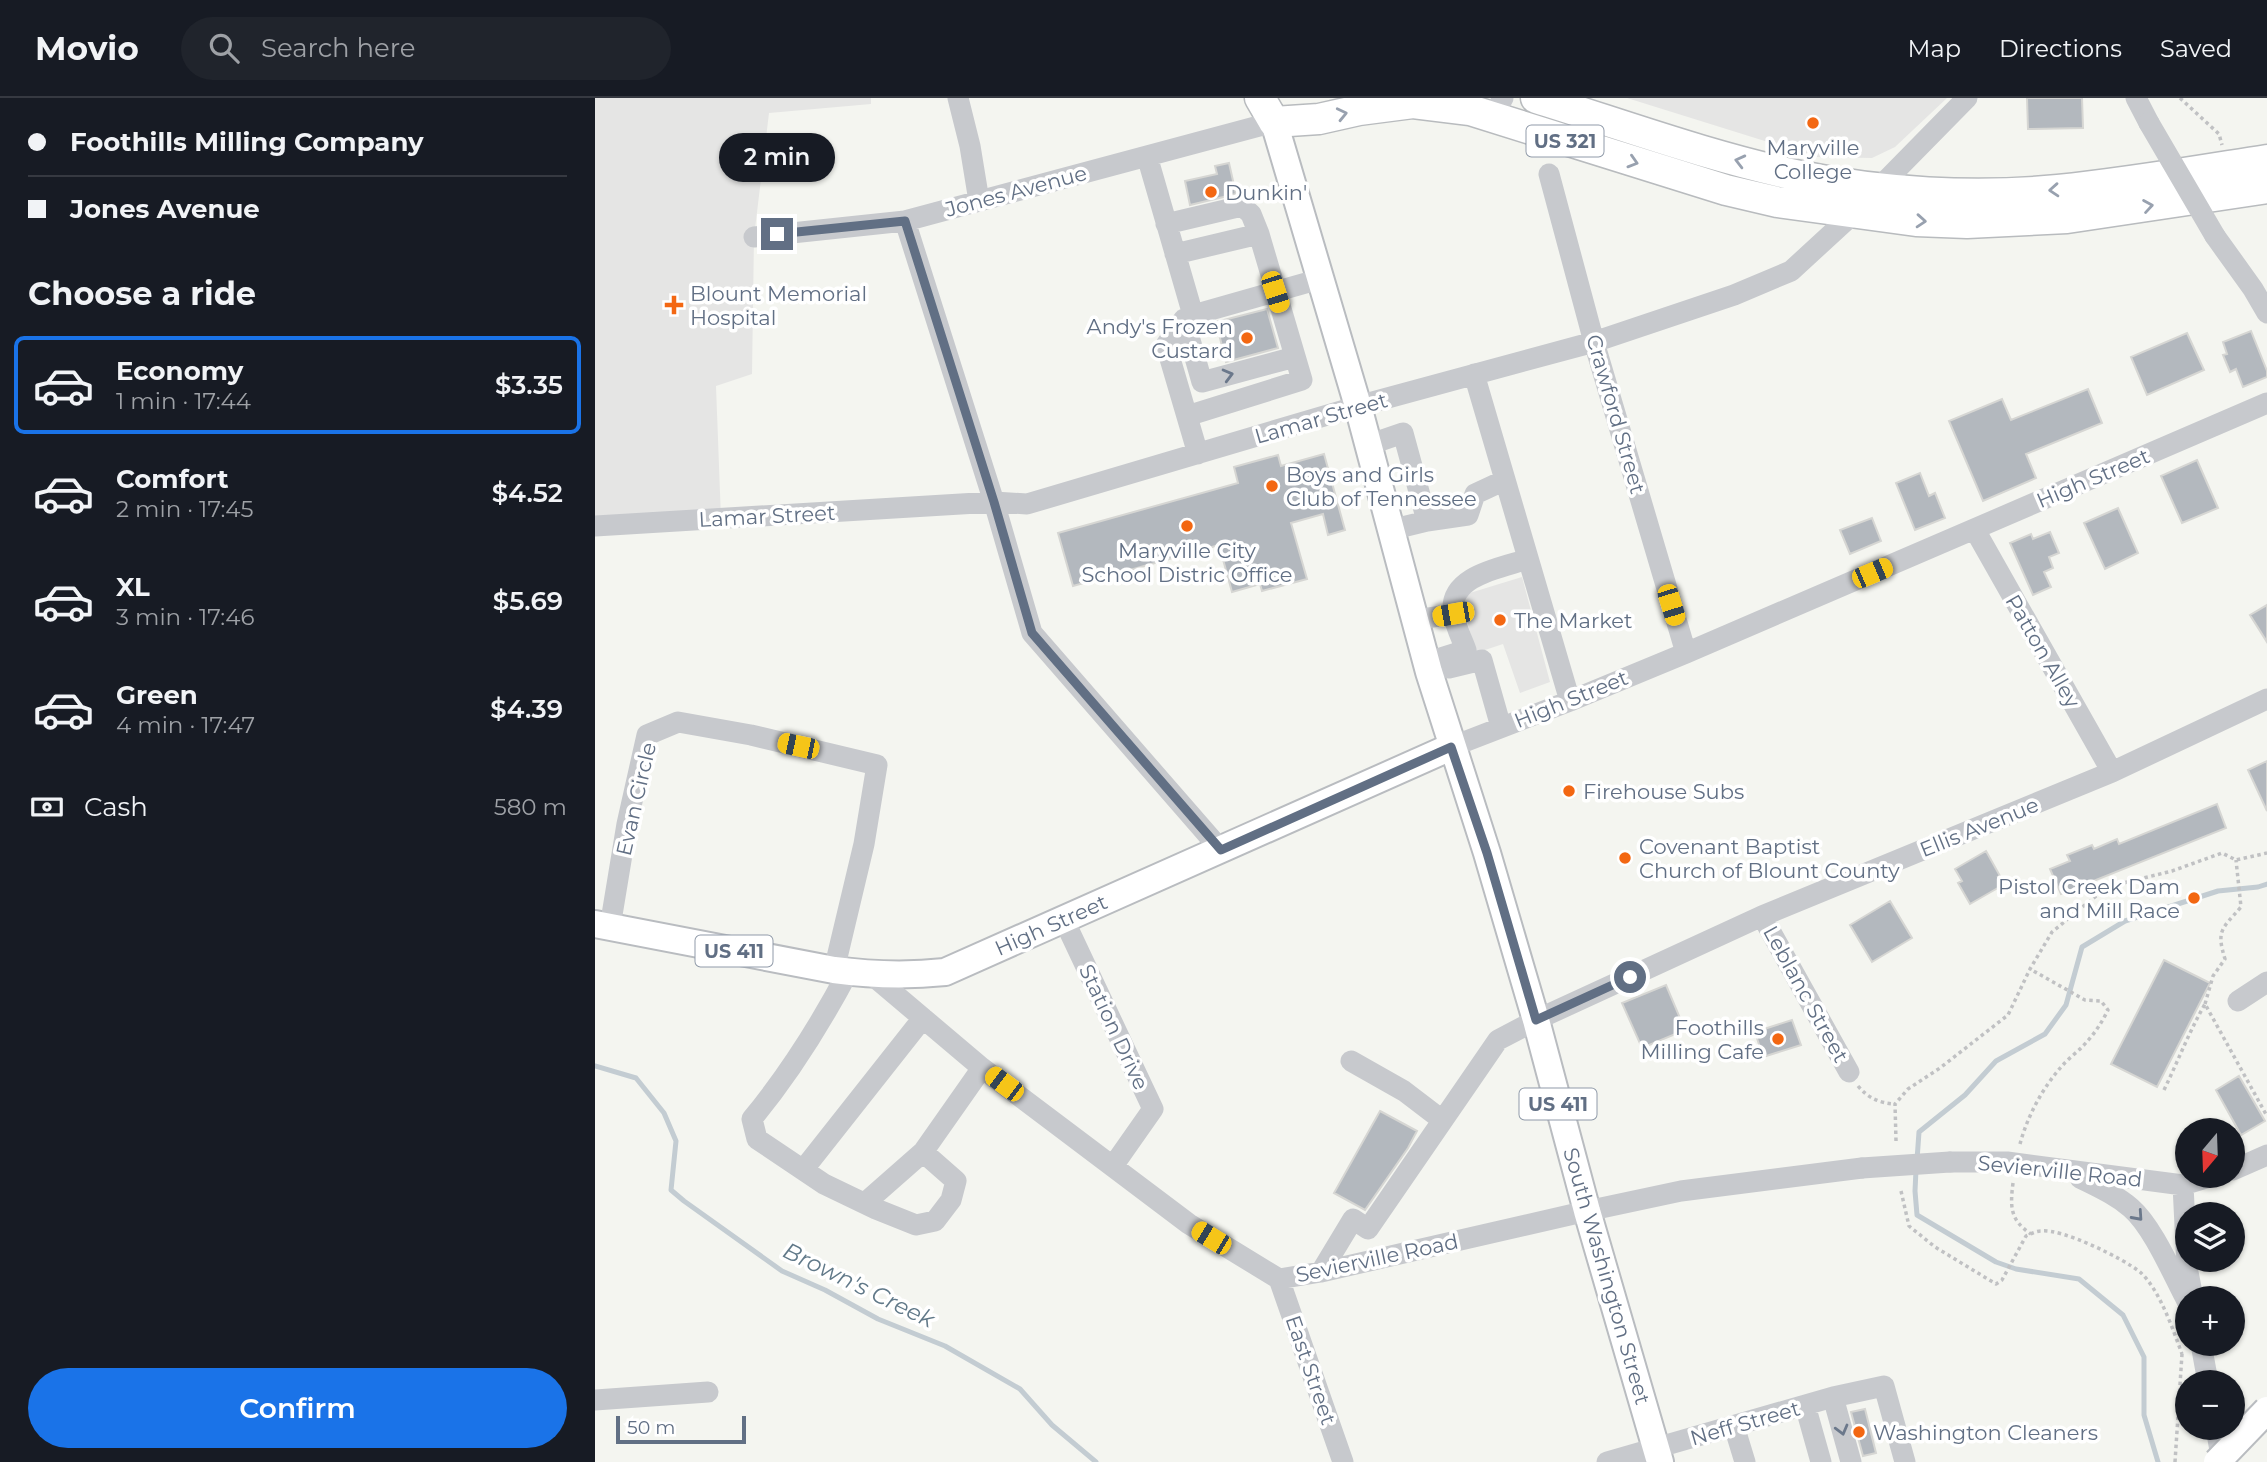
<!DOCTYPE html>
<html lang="en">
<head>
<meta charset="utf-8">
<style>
  :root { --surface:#171b24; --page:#20242c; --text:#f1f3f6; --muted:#9ea1a6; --line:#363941; --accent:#1a73e8 }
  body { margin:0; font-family:Montserrat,sans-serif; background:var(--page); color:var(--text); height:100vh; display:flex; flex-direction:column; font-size:26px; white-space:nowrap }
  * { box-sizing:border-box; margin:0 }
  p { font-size:23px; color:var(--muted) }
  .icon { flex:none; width:38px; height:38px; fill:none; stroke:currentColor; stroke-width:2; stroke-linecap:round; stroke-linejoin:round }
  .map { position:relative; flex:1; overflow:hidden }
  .panel { display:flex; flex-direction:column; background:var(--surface); width:595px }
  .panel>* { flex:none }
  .banner { display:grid; align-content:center; height:154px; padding:0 28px; background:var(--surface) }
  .needle { width:46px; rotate:199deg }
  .fabs { position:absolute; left:1580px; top:1020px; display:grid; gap:14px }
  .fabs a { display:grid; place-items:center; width:70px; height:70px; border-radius:50%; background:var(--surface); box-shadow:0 2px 5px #0004; font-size:35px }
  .scale { position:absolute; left:21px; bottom:18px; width:130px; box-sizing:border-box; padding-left:7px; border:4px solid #616f84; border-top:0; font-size:19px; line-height:24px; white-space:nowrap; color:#616f84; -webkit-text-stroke:5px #fff; paint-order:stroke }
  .end { position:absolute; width:32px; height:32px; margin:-16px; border:9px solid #616f84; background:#fff; box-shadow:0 0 0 4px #fff }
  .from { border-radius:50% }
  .bubble { position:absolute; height:49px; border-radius:24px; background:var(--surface); box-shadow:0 2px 5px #0004; font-size:23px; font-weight:600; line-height:49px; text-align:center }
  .car { position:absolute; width:21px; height:42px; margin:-21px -10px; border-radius:9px; box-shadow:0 0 5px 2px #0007; background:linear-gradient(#f5c518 24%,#345 0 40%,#f5c518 0 76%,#345 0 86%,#f5c518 0) }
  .banner b { display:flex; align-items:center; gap:24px; height:66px; font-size:26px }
  .banner b+b { border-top:2px solid var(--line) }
  .banner i { width:18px; height:18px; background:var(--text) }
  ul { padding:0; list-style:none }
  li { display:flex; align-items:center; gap:21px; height:98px; margin:0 14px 10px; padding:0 14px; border:4px solid transparent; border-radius:10px }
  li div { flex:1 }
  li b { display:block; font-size:26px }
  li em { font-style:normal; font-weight:600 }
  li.active { border-color:var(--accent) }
  li>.icon { width:63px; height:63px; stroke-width:1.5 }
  h2 { padding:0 28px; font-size:32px; line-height:84px }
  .pay { display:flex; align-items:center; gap:18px; height:77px; padding:0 28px; font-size:26px }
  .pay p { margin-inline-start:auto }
  .button { display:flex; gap:14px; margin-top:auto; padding:14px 28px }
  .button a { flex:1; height:80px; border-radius:42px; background:var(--accent); color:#fff; font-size:28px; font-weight:600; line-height:80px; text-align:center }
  header { display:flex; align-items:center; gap:42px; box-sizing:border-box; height:98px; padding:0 35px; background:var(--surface); border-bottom:2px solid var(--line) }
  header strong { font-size:33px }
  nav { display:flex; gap:38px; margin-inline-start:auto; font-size:24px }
  .search { width:490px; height:63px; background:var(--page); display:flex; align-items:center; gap:18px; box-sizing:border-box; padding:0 24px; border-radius:38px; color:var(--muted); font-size:26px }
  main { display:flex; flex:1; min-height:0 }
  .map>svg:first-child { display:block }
  .built { fill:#e5e5e4 }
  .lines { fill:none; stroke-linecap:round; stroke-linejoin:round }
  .stream { stroke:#c3ccd2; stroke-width:5 }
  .building { fill:#b3b8be; stroke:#d6d6d3; stroke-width:2 }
  .major-casing { stroke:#b9bcc0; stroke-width:30 }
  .highway-casing { stroke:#b8bbbe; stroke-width:33 }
  .path { stroke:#c0c1c3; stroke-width:3.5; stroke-dasharray:3.5 3.5; stroke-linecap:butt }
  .minor { stroke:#c7c9cd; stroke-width:21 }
  .major { stroke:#fff; stroke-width:26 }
  .highway { stroke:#fff; stroke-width:30 }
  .major-bridge-casing { stroke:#b9bcc0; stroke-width:30; stroke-linecap:butt }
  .minor-bridge { stroke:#c7c9cd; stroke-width:21 }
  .major-bridge { stroke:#fff; stroke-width:26 }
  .oneway { stroke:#98a1af }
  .oneway2 { stroke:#6b788b }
  .route { stroke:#616f84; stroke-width:9 }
  .poi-dot { fill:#f36712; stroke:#fff; stroke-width:2.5 }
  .labels { text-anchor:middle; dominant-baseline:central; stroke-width:7; stroke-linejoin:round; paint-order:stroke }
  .shield { fill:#fff; stroke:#909aa9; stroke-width:2 }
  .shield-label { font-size:19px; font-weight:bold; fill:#616f84 }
  .poi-label { font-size:21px; fill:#616f84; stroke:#fff; text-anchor:start }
  .street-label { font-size:21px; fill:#616f84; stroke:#fff }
  .water-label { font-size:23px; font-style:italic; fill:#617989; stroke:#fff }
</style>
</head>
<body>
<header>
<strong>Movio</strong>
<div class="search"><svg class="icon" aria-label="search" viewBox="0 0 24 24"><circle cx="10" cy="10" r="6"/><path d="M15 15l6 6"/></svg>Search here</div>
<nav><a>Map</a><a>Directions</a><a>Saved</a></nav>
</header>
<main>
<section class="panel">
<div class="banner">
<b><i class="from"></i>Foothills Milling Company</b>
<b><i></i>Jones Avenue</b>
</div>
<h2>Choose a ride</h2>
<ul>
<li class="active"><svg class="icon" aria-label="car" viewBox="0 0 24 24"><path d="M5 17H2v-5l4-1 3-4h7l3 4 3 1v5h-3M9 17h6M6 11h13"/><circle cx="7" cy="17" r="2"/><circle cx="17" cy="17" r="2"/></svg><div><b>Economy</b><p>1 min · 17:44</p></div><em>$3.35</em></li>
<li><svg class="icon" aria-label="car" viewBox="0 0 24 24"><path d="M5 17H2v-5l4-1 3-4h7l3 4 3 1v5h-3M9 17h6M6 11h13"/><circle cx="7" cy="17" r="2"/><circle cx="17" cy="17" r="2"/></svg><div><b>Comfort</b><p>2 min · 17:45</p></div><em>$4.52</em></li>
<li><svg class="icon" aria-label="car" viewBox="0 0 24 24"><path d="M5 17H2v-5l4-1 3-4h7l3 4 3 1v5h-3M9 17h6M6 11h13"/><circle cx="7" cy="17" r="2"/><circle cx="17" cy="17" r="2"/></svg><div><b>XL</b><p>3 min · 17:46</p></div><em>$5.69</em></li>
<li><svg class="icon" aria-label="car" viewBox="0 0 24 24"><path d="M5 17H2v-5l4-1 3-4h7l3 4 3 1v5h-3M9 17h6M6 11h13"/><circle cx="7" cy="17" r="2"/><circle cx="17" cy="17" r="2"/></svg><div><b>Green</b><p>4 min · 17:47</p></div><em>$4.39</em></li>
</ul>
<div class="pay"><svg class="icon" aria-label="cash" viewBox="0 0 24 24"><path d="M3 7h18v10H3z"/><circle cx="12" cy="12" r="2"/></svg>Cash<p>580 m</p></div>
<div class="button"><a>Confirm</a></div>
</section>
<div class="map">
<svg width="1672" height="1364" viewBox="0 0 1672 1364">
  <rect width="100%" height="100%" fill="#f4f5f0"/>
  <path class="built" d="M0,0H276V6L174,15L159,139L157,276L121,288L126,421L0,428Z
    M1032,0H1352L1300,49L1277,60L1221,59Z
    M927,479L955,584L925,595L908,546L881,555L865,498Z"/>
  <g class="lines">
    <path class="stream" d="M0,968L41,980L69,1015L81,1043L76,1092L89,1103L187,1173L230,1192L283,1221L350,1248L425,1291L457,1327L501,1364
      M1322,1062L1324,1034L1370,997L1401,963L1450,936L1471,907L1487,849L1530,823L1623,793L1663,789L1672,786
      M1321,1072L1320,1093L1322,1117L1401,1164L1421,1171L1484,1181L1528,1217L1549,1259V1317L1563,1364"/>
  </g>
  <path class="building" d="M1432,0H1487L1488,30L1433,31Z
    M634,65L641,96L595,107L590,83L622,76L620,68Z
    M672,211L683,250L631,264L621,224Z
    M1656,233L1672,273V279L1648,289L1641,271L1635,274L1628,257L1632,256L1628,244Z
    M1592,235L1609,272L1552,297L1536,259Z
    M1493,291L1507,325L1431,356L1441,380L1388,403L1354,323L1407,301L1416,322Z
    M729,356L750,432L733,437L728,416L696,425L712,481L667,493L665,486L637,494L624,447L478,488L463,435L643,385L639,369L683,357L686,368Z
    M1602,362L1623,410L1587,425L1566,378Z
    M1325,375L1334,398L1340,395L1350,420L1320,432L1301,385Z
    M1523,410L1543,455L1510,471L1489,425Z
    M1277,420L1286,443L1255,456L1245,432Z
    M1455,434L1464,455L1454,459L1458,470L1449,474L1456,489L1438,497L1415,445L1436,436L1438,441Z
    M1672,507V544L1655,517Z
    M1672,663V713L1653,672Z
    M1622,706L1631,730L1466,796L1455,771L1475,763L1472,757L1497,747L1499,751L1522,741L1524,746Z
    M1391,753L1405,778L1403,779L1408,787L1375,806L1363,785L1367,783L1360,771Z
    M1295,803L1317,840L1277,864L1255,827Z
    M1569,862L1615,885L1562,989L1516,966Z
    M1071,887L1090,932L1047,950L1027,905Z
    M1197,922L1206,947L1168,959L1160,934Z
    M1644,978L1670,1023L1646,1037L1621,992Z
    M785,1013L822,1033L813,1050L770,1112L739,1095Z
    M1270,1311L1281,1355L1268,1358L1256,1314Z"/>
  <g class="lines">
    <g class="major-casing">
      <path id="major" d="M679,24L763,308L834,574L892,755L941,922L992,1113L1065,1364
        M0,826L239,872C277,877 312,878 350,874L856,649"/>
    </g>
    <g class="highway-casing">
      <path id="highway" d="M665,0L679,24
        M941,0C1028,27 1115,59 1205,78C1286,95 1380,100 1463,92C1533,85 1602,73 1672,62
        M679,24L724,21L764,12L818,5L875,12L1131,92L1182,104L1321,123L1372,125L1472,120L1672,90"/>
    </g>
    <path class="path" d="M1585,0L1624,36L1627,47
      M1610,906L1618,878L1630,861C1621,832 1627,831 1646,809L1641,762
      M1263,988C1273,1000 1284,1005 1300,1006
      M1569,992C1583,963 1594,934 1610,906L1672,1018
      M1301,1043L1300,1006L1313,991L1345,970L1413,917L1435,871L1457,834L1512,789L1577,773L1627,755L1641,762L1672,755
      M1425,1046C1432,1019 1448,989 1467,968C1473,961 1481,955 1487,949C1498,938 1506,926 1513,912L1506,903L1490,902L1435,871
      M1418,1085C1415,1109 1415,1122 1436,1136
      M1306,1093L1314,1128L1340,1149L1401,1186L1407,1182L1431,1138C1436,1136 1441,1133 1446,1133C1467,1130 1529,1161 1545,1174C1565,1192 1578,1232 1587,1256
      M1580,1364L1587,1256"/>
    <path class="minor" d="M363,0L375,48L384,103
      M1541,0L1554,25
      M898,18L908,0
      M552,58L598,217
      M954,76L999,244L1091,555
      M310,123L399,404L437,535L626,752
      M571,126L647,108L656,116L664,136
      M1620,138L1658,191L1672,215
      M159,139L310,123L679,24
      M580,156L664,136L707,282L592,318
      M589,221L607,284L700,259
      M879,276L975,603
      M773,347L808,335L832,423L795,432
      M603,356L571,247L589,221L598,217L725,181
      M832,423L873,417L880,396L910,382
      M0,428L399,404L432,406L763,308L999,244L1139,197L1196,173L1258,116L1372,0
      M1380,432L1517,674
      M820,522L858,516
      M833,564L871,552C867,541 860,527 858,515C854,477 906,470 933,461
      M854,570L887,562L906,629
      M856,649L975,603L1091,555L1672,305
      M1167,818L1254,974
      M469,822L558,1011L518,1068
      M15,829L32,726L52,637L83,624L156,637L282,667L269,746L239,872
      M253,874C226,925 194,976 157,1021L162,1041L229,1086L281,1111L321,1127L340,1123L356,1102L361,1083L328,1054
      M277,877L387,970L594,1126L684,1181L726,1174L992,1113L1086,1093L1267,1070
      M1643,903L1672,884
      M756,963L809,993L847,1022
      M1355,1064H1412L1588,1087L1618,1078
      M208,1072L328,920
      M1638,1072L1672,1057
      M1485,1080C1503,1089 1521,1097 1536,1110C1558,1129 1578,1177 1592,1203
      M1588,1087L1592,1169L1598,1200
      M270,1105L328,1054L387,970
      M726,1174L758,1121L773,1131L903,942L941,922L1167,818L1517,674L1672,601
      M684,1181L748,1364
      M1606,1246L1613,1284
      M1238,1299L1256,1364
      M0,1302L113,1294
      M1210,1307L1226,1364
      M1139,1328L1150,1364
      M1621,1330L1627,1364
      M1012,1364L1238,1299L1289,1288L1310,1364"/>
    <use href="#major" class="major"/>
    <use href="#highway" class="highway"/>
    <g class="major-bridge-casing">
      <path id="major-bridge" d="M1622,1364L1672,1312"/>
    </g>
    <path class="minor-bridge" d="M1554,25L1620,138
      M1267,1070L1355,1064"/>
    <use href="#major-bridge" class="major-bridge"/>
  </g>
  <defs><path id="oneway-chevron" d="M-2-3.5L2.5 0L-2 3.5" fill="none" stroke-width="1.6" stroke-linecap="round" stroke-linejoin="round" transform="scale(1.75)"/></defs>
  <g class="oneway">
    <use href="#oneway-chevron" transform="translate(747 16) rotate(-13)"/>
    <use href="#oneway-chevron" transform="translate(1145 63) rotate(-166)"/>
    <use href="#oneway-chevron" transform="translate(1038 64) rotate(17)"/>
    <use href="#oneway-chevron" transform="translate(1459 92) rotate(176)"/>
    <use href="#oneway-chevron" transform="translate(1553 108) rotate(-9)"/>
    <use href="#oneway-chevron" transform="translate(1326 123) rotate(4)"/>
  </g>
  <g class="oneway2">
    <use href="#oneway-chevron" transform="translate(633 277) rotate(-15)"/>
    <use href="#oneway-chevron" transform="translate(1543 1118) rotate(48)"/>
    <use href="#oneway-chevron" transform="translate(1247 1332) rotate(75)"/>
  </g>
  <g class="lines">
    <path class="route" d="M182,136L310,123L399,404L437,535L626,752L856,649L892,755L941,922L1035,879"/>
  </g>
  <g class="poi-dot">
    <circle cx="1218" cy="25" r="7"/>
    <circle cx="616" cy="94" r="7"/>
    <path d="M75.5 196.5h7v7h7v7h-7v7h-7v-7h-7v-7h7z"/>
    <circle cx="652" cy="240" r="7"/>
    <circle cx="677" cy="388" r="7"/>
    <circle cx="592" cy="428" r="7"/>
    <circle cx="905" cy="522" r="7"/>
    <circle cx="974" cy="693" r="7"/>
    <circle cx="1030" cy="760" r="7"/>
    <circle cx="1599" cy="800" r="7"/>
    <circle cx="1183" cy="941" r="7"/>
    <circle cx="1264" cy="1334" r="7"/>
  </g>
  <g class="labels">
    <g class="shield">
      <rect x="931.5" y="27.5" width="77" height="31" rx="5"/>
      <rect x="100.5" y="837.5" width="77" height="31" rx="5"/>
      <rect x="924.5" y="990.5" width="77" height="31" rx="5"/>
    </g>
    <g class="shield-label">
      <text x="970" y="43">US 321</text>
      <text x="139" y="853">US 411</text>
      <text x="963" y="1006">US 411</text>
    </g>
    <g class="poi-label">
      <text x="1218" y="49" text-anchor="middle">Maryville<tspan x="1218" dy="24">College</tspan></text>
      <text x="630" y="94">Dunkin'</text>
      <text x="95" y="195">Blount Memorial<tspan x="95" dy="24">Hospital</tspan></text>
      <text x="638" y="228" text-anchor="end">Andy's Frozen<tspan x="638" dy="24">Custard</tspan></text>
      <text x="691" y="376">Boys and Girls<tspan x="691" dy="24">Club of Tennessee</tspan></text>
      <text x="592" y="452" text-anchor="middle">Maryville City<tspan x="592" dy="24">School Distric Office</tspan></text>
      <text x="919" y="522">The Market</text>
      <text x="988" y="693">Firehouse Subs</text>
      <text x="1044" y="748">Covenant Baptist<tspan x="1044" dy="24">Church of Blount County</tspan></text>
      <text x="1585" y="788" text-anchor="end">Pistol Creek Dam<tspan x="1585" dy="24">and Mill Race</tspan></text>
      <text x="1169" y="929" text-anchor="end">Foothills<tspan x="1169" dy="24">Milling Cafe</tspan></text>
      <text x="1278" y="1334">Washington Cleaners</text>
    </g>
    <g class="street-label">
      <text transform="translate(421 93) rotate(-15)">Jones Avenue</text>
      <text transform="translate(1021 316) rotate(74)">Crawford Street</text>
      <text transform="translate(726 320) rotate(-16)">Lamar Street</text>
      <text transform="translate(1498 380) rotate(-23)">High Street</text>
      <text transform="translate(172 418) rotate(-3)">Lamar Street</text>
      <text transform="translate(1448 553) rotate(60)">Patton Alley</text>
      <text transform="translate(976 601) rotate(-22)">High Street</text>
      <text transform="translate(41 701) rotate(-77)">Evan Circle</text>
      <text transform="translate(1384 729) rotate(-22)">Ellis Avenue</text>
      <text transform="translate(456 827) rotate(-24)">High Street</text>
      <text transform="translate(1211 896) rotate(61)">Leblanc Street</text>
      <text transform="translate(519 929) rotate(65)">Station Drive</text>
      <text transform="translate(1465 1073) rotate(6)">Sevierville Road</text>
      <text transform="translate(782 1160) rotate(-12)">Sevierville Road</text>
      <text transform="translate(1012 1178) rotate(74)">South Washington Street</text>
      <text transform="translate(716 1272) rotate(71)">East Street</text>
      <text transform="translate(1150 1325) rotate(-16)">Neff Street</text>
    </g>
    <g class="water-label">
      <text transform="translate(264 1187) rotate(26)">Brown's Creek</text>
    </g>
  </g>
</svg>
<div class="fabs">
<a><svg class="needle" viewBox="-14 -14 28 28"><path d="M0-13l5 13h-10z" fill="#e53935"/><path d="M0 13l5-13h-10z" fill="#9ea1a6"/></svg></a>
<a><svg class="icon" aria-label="layers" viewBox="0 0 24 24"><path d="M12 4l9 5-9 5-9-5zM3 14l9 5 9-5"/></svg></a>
<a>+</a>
<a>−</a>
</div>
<div class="scale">50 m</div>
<i class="end from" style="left:1035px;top:879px"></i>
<i class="end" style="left:182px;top:136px"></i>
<div class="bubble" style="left:124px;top:35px;width:116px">2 min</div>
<i class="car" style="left:680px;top:194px;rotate:162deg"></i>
<i class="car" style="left:1277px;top:475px;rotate:67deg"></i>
<i class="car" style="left:1076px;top:507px;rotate:163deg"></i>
<i class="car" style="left:858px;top:516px;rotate:260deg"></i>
<i class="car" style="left:203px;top:648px;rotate:282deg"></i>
<i class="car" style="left:409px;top:986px;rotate:307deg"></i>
<i class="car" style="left:616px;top:1140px;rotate:301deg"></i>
</div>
</main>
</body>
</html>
